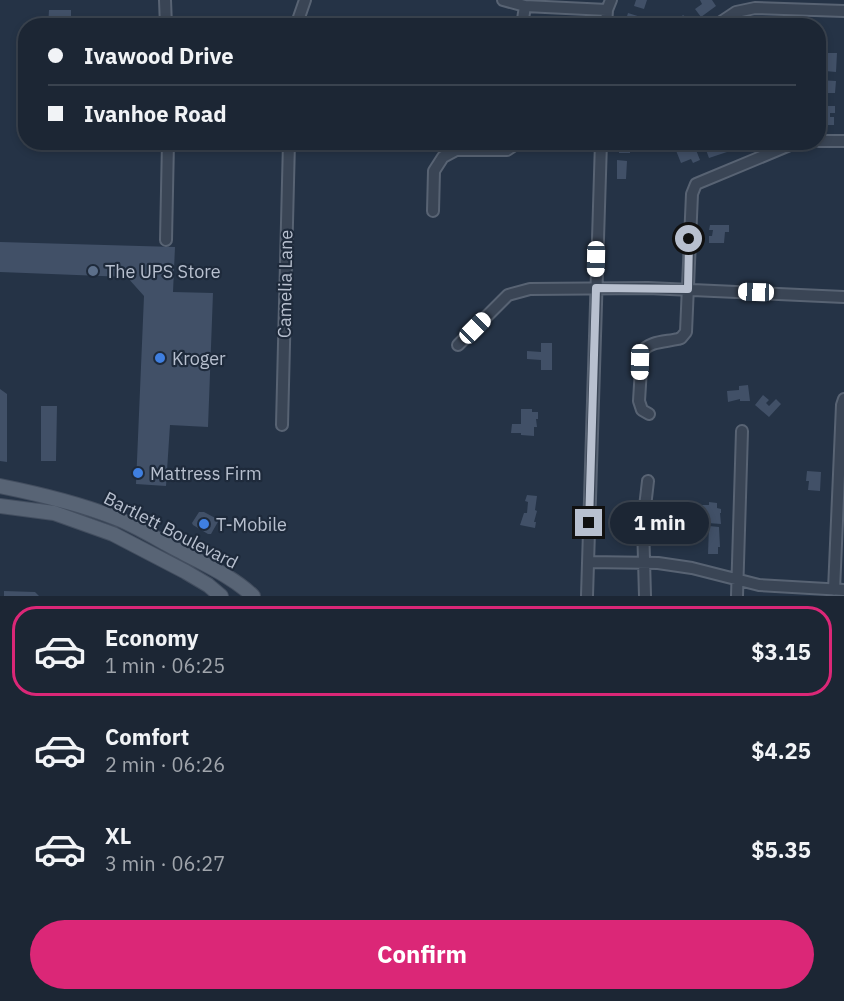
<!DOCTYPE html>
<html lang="en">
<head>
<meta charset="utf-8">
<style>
  :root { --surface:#1c2634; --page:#293240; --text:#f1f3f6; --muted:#a0a5ac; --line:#3a434f; --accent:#db2777 }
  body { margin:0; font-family:"IBM Plex Sans",sans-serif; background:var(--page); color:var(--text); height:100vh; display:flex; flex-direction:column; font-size:22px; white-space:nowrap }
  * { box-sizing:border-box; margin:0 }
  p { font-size:20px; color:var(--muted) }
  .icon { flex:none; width:33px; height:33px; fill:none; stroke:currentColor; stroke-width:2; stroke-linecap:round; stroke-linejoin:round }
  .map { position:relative; height:596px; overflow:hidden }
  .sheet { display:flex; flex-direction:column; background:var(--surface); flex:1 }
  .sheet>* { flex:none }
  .hud { position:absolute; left:18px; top:18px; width:808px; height:132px; border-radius:24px; box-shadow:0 3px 9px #0003,0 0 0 2px var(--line); display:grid; align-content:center; height:132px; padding:0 30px; background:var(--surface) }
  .end { position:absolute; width:27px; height:27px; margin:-14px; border:8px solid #b8c0cf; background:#111; box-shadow:0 0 0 3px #111 }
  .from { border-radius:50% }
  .bubble { position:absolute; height:42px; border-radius:21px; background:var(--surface); box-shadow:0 3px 9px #0003,0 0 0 2px var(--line); font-size:20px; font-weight:800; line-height:42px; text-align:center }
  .car { position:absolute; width:18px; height:36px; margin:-18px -9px; border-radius:8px; box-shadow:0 0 4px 2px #0007; background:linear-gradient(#fff 24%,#345 0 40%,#fff 0 76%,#345 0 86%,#fff 0) }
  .hud b { display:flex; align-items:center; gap:21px; height:57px; font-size:22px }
  .hud b+b { border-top:2px solid var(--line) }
  .hud i { width:15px; height:15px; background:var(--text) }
  ul { padding:10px 0 0; list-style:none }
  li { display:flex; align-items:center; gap:18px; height:90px; margin:0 12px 9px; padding:0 18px; border:3px solid transparent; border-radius:24px }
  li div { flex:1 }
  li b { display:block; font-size:22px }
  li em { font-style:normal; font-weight:800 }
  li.on { border-color:var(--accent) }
  li>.icon { width:54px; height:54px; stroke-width:1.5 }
  .button { display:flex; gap:12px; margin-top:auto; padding:12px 30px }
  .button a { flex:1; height:69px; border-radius:36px; background:var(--accent); color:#fff; font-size:24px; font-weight:800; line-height:69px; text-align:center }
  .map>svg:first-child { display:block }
  .building { fill:#415067 }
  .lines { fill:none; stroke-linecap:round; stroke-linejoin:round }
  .minor-casing { stroke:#586373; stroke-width:14 }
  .major-casing { stroke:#434e5f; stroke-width:16 }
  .minor { stroke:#3a4555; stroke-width:10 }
  .major { stroke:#586475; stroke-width:14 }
  .route { stroke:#b8c0cf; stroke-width:8 }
  .service-dot { fill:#5c6f8a; stroke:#1e2a3b; stroke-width:2 }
  .shop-dot { fill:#3f7fe0; stroke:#1e2a3b; stroke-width:2 }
  .labels { text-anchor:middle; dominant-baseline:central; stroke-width:4.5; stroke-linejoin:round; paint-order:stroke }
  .poi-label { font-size:18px; fill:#b8c0cf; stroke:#1e2a3b; text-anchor:start }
  .street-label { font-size:18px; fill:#b8c0cf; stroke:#1e2a3b }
</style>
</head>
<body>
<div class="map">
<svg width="844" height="596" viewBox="0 0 844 596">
  <rect width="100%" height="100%" fill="#253346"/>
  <path class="building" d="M636,0H647L644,9L634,6Z
    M700,0H712L716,6L701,17L695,9L702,4Z
    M49,10H71V26H48Z
    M628,13L644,18L642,26H624Z
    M683,15L687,18L689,17L698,26H680L682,23L678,20Z
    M828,53H837L836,72L825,71V69H819V60L827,61Z
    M819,80L836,81L835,93H825V101L819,100Z
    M819,106H835V113H830V117H834V125H819Z
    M619,142H630V153H619Z
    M706,142H713L715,147L724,143L727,152L709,158L706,150L708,149Z
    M686,143L688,147L694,145L700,160L693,163L691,159L681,163L675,148Z
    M617,160L627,161L626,179H617Z
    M710,225H729V232H725L724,243H709V236H712L713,230H709Z
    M0,242L175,247L173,292L213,293L208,427L170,425L166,486L136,484L144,296L127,277L0,272Z
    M541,343H552V370H541V360L527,359V351L541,352Z
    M748,385L750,401H740V399L728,402L727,391L739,390V386Z
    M0,389L7,394V462L0,461Z
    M763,395L769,400L766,403L769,406L776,399L781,404L769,417L755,405Z
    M41,406H57L56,461H41Z
    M521,409H532V412H538V419H536L537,427H534V436L521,435V433H511L512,424H521Z
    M807,471L821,472L820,491L808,490L809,481H806Z
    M527,495L537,496L535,510L537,511L534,522H536L535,528L520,525L524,513H527L528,502L525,501Z
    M709,502L717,503V508L721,509V513H720L721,524L708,523V513H701V505H709Z
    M199,512H204L219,520L211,534H208L193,525L192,523Z
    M709,526L719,527L720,547H718V554H708Z
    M4,591L35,592L39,596H4Z"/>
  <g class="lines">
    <g class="minor-casing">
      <path id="minor" d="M165,0L166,26
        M503,0L525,6L607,10
        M296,26L305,0
        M522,26L525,6
        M606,26L607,10L611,0
        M718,26L721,22L736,12L755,8L844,11
        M819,141H844
        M433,211L434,171L443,157L456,150H507L519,142
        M166,240L168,142
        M458,345L508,295L530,289L648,288L844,297
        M649,414L642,410L639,401L642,352C649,341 665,342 678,339L681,338L686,332L692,194L696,184L797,142
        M282,425L289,142
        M588,562L658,563L692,568L759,585L844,590
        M834,590L842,405L844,399
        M587,596L601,142
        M645,596L643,524L648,481
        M737,596L742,431"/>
    </g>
    <g class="major-casing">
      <path id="major" d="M0,486C40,494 78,503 116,518C139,527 160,541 182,552C206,565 233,577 253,596
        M0,506L54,513L113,534L186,572L208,585L221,596"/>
    </g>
    <use href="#minor" class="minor"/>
    <use href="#major" class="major"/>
  </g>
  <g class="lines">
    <path class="route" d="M589,523L596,288L688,289L689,239"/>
  </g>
  <circle class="service-dot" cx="93" cy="271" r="6"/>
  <g class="shop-dot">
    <circle cx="160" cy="358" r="6"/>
    <circle cx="138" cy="473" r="6"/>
    <circle cx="204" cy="524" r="6"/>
  </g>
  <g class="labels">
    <g class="poi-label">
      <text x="105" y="271">The UPS Store</text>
      <text x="172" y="358">Kroger</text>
      <text x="150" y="473">Mattress Firm</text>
      <text x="216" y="524">T-Mobile</text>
    </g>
    <g class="street-label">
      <text transform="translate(285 284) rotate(-89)">Camelia Lane</text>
      <text transform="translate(171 530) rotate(27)">Bartlett Boulevard</text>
    </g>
  </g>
</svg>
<i class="end from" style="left:689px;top:239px"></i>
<i class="end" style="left:589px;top:523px"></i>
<div class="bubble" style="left:610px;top:502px;width:99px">1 min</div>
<i class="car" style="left:596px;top:259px;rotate:181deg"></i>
<i class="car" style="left:756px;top:292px;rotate:272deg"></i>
<i class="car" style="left:475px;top:328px;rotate:45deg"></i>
<i class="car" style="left:640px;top:362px;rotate:181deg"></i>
<div class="hud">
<b><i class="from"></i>Ivawood Drive</b>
<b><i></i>Ivanhoe Road</b>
</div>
</div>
<section class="sheet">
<ul>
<li class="on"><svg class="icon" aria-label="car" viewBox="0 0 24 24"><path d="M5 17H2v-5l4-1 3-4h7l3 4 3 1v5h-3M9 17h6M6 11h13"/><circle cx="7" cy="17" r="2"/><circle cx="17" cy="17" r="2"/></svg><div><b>Economy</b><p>1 min · 06:25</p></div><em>$3.15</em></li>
<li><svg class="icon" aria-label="car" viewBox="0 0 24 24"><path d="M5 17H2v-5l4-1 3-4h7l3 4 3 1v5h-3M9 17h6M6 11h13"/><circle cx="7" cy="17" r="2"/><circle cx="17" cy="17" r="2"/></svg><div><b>Comfort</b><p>2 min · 06:26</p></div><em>$4.25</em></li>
<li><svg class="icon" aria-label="car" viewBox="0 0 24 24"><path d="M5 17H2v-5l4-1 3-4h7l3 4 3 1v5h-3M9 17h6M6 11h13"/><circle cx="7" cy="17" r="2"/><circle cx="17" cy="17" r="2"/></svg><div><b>XL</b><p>3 min · 06:27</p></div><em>$5.35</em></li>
</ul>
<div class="button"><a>Confirm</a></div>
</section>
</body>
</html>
